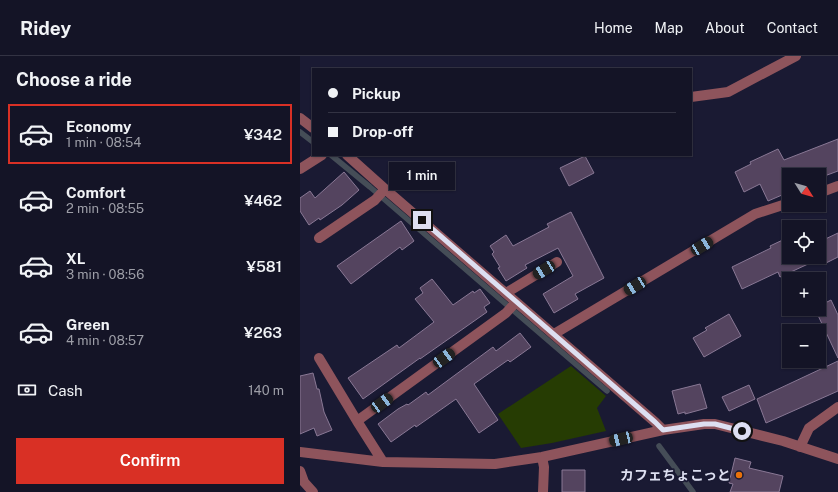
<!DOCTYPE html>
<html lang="en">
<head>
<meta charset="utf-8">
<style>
  :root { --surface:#141426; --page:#1d1d2e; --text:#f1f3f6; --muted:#9d9ea7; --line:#333343; --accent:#d93025 }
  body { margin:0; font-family:"Public Sans","Noto Sans JP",sans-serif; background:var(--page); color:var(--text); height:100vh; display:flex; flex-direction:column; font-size:15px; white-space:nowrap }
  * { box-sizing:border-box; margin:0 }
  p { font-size:13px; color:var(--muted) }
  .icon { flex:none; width:22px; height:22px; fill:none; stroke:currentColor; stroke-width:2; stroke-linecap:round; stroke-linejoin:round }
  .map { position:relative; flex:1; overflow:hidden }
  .side { display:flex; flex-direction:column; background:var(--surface); width:300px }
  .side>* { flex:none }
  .banner { position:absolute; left:12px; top:12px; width:380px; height:88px; border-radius:0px; box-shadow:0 1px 3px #0004,0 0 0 1px var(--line); display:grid; align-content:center; height:88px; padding:0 16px; background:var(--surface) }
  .needle { width:26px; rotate:127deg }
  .controls { position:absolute; left:482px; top:112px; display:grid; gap:8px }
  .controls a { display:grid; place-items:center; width:44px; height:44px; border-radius:0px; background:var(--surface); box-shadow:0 1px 3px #0004,0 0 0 1px var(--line); font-size:20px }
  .end { position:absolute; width:18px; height:18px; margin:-9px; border:5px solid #dddff1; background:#111; box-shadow:0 0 0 2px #111 }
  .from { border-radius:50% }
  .bubble { position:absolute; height:28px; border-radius:0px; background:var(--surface); box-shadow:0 1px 3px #0004,0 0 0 1px var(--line); font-size:13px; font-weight:600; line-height:28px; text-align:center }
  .car { position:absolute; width:12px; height:24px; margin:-12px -6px; border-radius:5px; box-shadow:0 0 3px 1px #0007; background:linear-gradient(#222 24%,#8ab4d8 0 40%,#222 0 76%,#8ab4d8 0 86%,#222 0) }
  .banner b { display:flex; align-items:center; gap:14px; height:38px; font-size:15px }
  .banner b+b { border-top:1px solid var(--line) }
  .banner i { width:10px; height:10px; background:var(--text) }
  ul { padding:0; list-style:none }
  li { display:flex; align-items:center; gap:12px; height:60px; margin:0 8px 6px; padding:0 8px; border:2px solid transparent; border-radius:0px }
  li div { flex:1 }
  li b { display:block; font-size:15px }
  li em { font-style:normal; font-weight:600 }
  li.on { border-color:var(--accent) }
  li>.icon { width:36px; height:36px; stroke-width:1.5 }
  h2 { padding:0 16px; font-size:18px; line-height:48px }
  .pay { display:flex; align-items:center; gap:10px; height:44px; padding:0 16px; font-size:15px }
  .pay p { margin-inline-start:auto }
  .action { display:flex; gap:8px; margin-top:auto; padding:8px 16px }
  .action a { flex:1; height:46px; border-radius:0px; background:var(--accent); color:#fff; font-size:16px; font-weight:600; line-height:46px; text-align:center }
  header { display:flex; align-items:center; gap:24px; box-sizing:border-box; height:56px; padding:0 20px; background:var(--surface); border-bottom:1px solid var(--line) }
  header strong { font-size:19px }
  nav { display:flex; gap:22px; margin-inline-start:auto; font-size:14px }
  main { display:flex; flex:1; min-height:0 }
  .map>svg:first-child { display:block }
  .green { fill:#263c03 }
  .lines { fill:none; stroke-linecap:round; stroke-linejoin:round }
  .stream { stroke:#454d57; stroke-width:5.5 }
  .building { fill:#54445f; stroke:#897895 }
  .minor { stroke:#8e545c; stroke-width:10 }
  .route { stroke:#dddff1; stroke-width:5 }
  .food-dot { fill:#e8710a; stroke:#1a1a33; stroke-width:1.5 }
  .labels { text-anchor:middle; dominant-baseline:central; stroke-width:3.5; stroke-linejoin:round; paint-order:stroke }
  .poi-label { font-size:14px; font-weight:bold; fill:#dddff1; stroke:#1a1a33; text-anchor:end }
</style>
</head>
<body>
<header>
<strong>Ridey</strong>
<nav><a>Home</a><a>Map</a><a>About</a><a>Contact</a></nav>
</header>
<main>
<section class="side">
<h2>Choose a ride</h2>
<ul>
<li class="on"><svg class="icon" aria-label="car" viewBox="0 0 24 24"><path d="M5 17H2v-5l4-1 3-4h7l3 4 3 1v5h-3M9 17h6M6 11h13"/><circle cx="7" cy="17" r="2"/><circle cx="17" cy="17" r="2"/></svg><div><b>Economy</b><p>1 min · 08:54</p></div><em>¥342</em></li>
<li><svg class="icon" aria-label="car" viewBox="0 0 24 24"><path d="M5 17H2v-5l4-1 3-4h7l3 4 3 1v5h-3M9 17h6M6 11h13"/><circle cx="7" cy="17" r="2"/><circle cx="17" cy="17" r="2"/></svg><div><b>Comfort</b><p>2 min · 08:55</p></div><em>¥462</em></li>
<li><svg class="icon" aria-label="car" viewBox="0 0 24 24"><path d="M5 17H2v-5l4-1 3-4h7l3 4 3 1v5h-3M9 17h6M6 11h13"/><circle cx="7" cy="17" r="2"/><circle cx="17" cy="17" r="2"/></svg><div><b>XL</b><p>3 min · 08:56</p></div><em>¥581</em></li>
<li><svg class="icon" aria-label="car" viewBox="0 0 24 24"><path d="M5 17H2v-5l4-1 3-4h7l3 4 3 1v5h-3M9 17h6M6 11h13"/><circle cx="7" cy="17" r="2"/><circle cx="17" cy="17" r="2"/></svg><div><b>Green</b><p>4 min · 08:57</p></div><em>¥263</em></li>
</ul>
<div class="pay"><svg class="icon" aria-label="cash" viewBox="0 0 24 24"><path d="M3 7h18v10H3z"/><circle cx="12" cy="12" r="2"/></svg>Cash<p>140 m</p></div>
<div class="action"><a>Confirm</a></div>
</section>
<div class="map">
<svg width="538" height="436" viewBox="0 0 538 436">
  <rect width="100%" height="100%" fill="#1a1a33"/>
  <path class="green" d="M271,310L306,340L297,352L306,375L252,387L221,392L198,358Z"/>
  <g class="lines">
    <path class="stream" d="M0,76L13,86
      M31,99L70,131L307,335
      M359,390L393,436"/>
  </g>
  <path class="building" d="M538,83V115L519,122V119H489V136L468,145L460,128L444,136L435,116L451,108L450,106L478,93L484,104Z
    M285,100L294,117L269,130L260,112Z
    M44,116L59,134L42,149L20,164L19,162L9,169L0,155V142L10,135L15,142Z
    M271,156L304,222L275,238L278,243L254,257L243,238L273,220L258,192L225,209L227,212L206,225L198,212L200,211L192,198L194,196L190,190L206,179L213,190L249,171L247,168Z
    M101,165L114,185L102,194L100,191L51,228L37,210Z
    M538,177V201L524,208L521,202L480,221L478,216L442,233L432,211L471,192L470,190L489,181V201H521L519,197V186Z
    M132,223L153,249L173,235L174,237L180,233L190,247L184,251L187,256L120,303V302L63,343L48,322L97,289L99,292L134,266L115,243L123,237L120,232Z
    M531,244L538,259V302L515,253H519V250Z
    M429,258L441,280L404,301L393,282L407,274L405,272Z
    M220,277L231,291L210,306L208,304L174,328L198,364L179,377L156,343L116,371L115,369L91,386L78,368L98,353L107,348L108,349L126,336L128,339L193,291L196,295Z
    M538,305V335L466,367L457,343Z
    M13,317L17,333H19L24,356L32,374L17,380L14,372L0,378V320Z
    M400,328L407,352L385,358V356L378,358L372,335Z
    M449,329L455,343L429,355L422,341Z
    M435,402L451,406L449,412L483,420L479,436H430L433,428L429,427Z
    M262,414H285V436H262Z"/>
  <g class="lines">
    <path class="minor" d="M391,41L428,36L496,0
      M0,62L13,72
      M47,99L85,133L355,366L363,374
      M0,113L22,99
      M519,137L538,130
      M19,182L75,144L85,133
      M206,237L257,206
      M254,278L455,158L489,147
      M19,302L57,365
      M500,391L509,372L538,351
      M0,396L83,406L195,408L242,401L363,374L404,368H415L483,385L538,403
      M242,401L244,411L243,436
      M83,406L57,365L206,257L216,246
      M0,415L4,426L13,436"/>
  </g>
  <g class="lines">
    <path class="route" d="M122,164L355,366L363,374L404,368H415L442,375"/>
  </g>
  <circle class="food-dot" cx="439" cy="419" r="4"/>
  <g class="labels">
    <g class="poi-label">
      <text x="431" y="419">カフェちょこっと</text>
    </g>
  </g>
</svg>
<div class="controls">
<a><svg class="needle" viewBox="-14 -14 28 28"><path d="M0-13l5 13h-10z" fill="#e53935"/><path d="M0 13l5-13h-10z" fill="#9d9ea7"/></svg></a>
<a><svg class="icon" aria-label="locate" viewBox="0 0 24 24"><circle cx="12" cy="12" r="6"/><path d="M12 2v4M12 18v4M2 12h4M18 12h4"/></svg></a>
<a>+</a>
<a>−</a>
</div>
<i class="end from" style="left:442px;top:375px"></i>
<i class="end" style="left:122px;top:164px"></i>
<div class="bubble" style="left:89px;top:106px;width:66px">1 min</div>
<i class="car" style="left:402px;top:190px;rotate:59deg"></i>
<i class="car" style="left:244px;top:214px;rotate:239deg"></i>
<i class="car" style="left:335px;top:230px;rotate:239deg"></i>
<i class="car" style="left:144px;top:302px;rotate:54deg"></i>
<i class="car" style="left:82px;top:347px;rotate:54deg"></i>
<i class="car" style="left:321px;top:383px;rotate:257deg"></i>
<div class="banner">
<b><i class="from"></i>Pickup</b>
<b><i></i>Drop-off</b>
</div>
</div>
</main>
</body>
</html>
